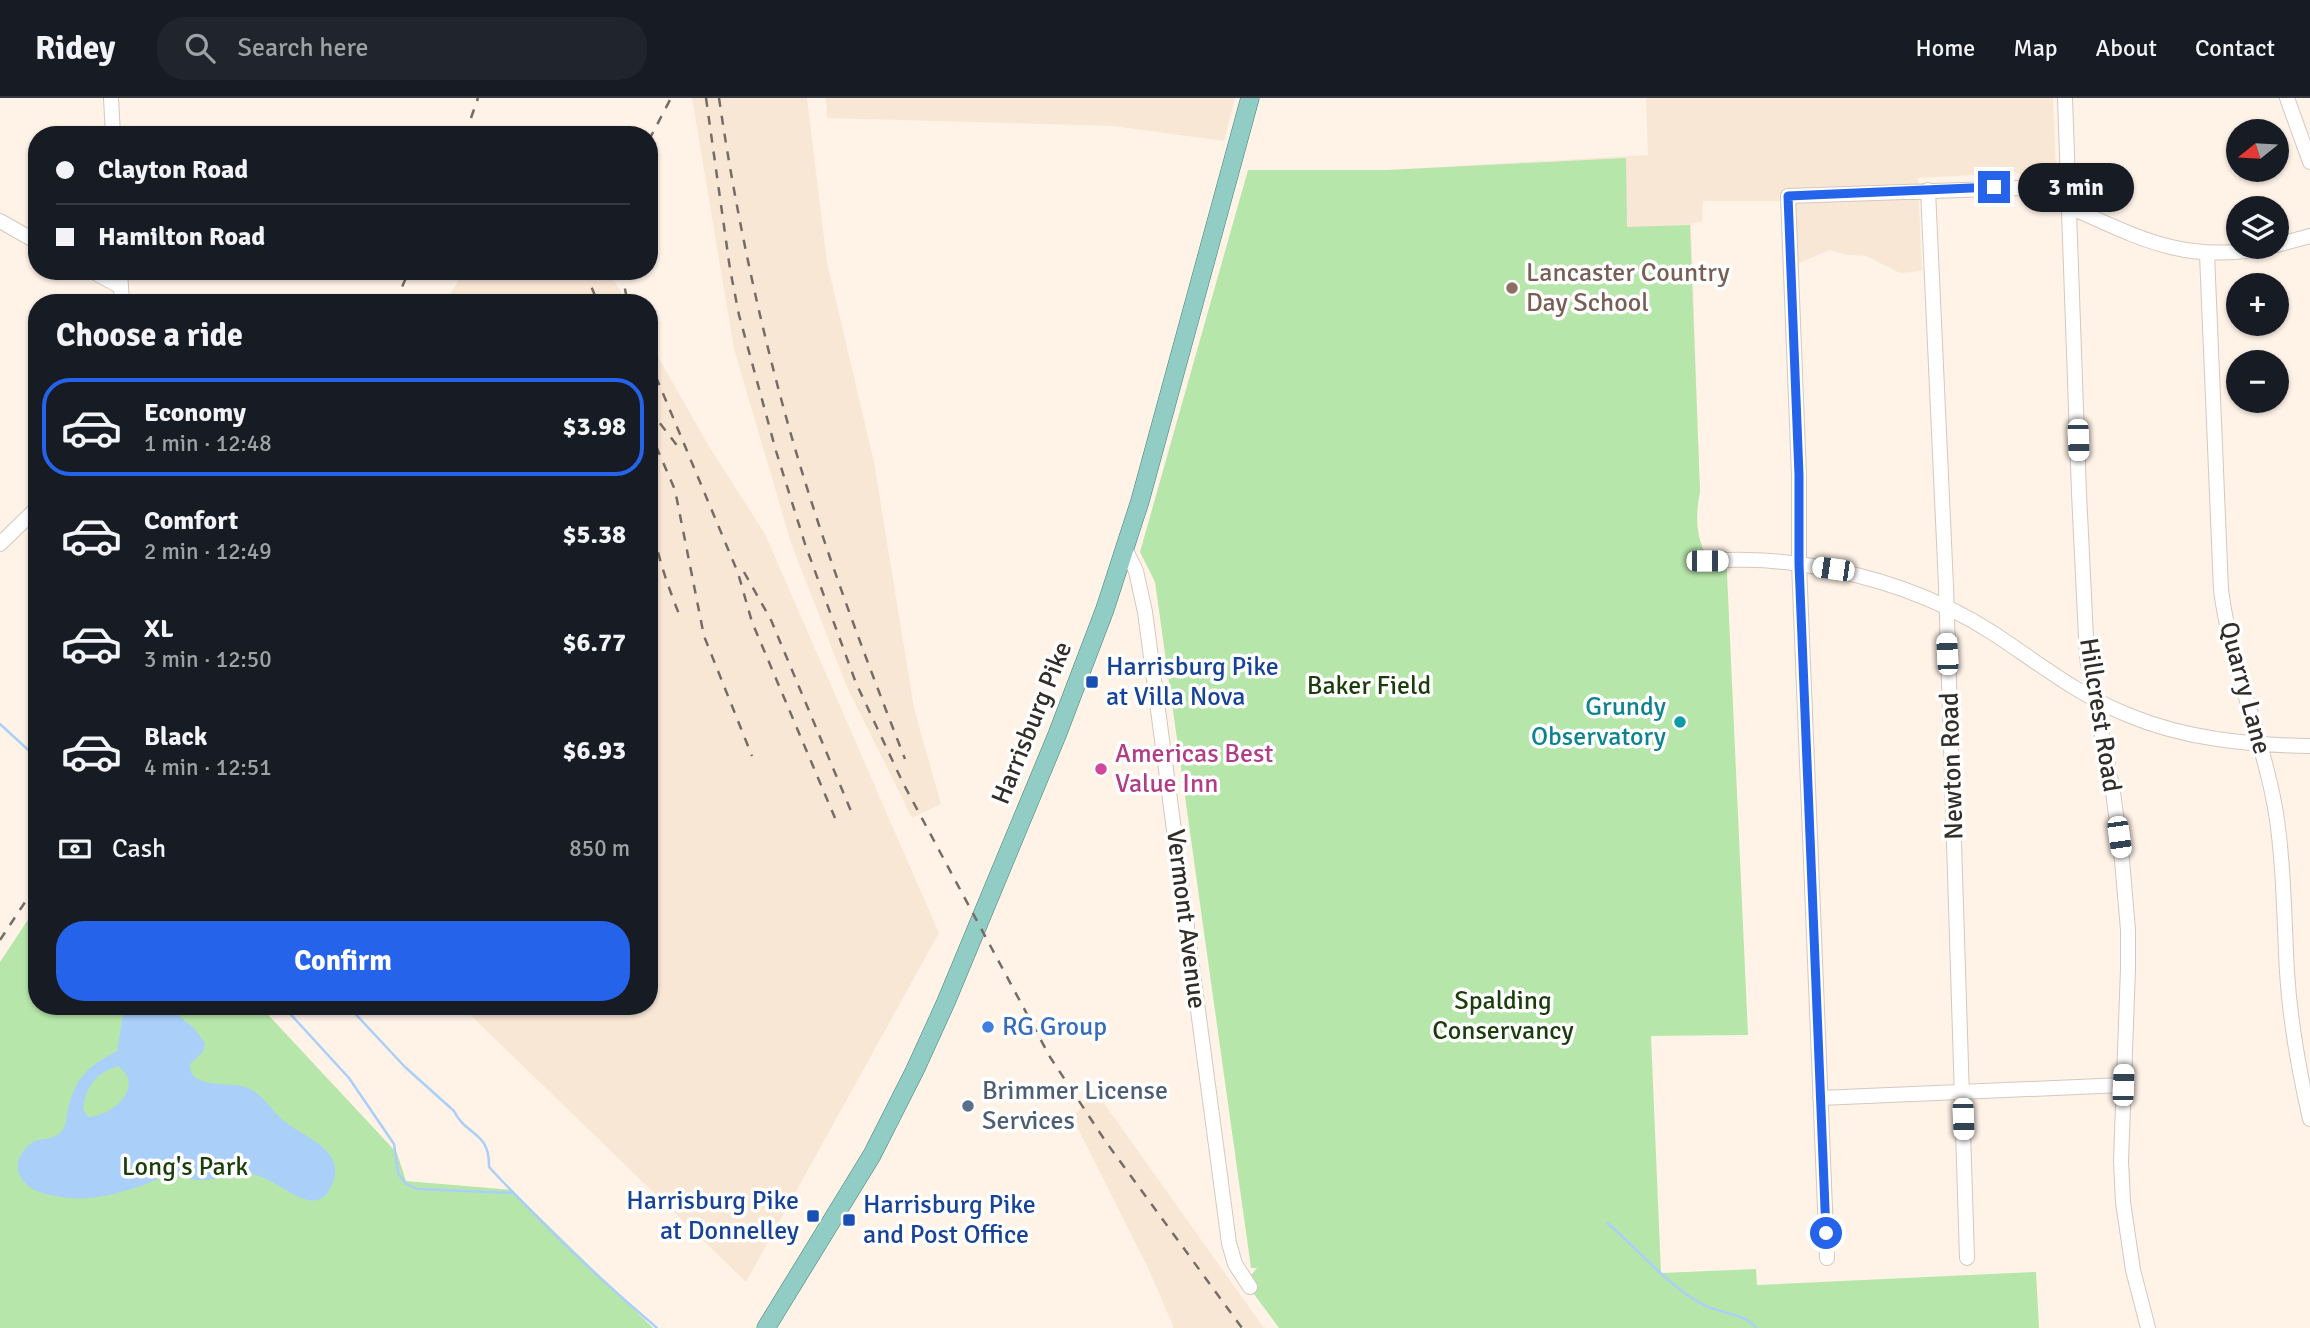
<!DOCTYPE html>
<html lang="en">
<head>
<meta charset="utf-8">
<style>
  :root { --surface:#171b24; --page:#20242c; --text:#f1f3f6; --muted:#9ea1a6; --line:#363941; --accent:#2563eb }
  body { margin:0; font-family:Signika,sans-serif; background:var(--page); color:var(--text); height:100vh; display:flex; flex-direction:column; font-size:26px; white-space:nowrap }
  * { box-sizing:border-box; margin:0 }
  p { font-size:23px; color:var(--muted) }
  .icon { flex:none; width:38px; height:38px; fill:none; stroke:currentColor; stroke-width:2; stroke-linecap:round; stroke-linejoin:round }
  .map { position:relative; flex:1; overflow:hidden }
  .sheet { position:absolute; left:28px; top:196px; width:630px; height:721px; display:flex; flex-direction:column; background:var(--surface); border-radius:28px; box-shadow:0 2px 5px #0004 }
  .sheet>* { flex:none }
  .top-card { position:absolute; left:28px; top:28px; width:630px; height:154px; border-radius:28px; box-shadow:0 2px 5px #0004; display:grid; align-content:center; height:154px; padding:0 28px; background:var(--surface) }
  .needle { width:46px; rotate:252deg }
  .buttons { position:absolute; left:2226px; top:21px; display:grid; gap:14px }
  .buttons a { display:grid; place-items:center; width:63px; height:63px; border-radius:50%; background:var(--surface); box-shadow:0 2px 5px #0004; font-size:35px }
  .end { position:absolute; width:32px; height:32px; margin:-16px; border:9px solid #2563eb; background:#fff; box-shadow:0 0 0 4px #fff }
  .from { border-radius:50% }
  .bubble { position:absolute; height:49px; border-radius:24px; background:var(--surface); box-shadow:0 2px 5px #0004; font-size:23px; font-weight:800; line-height:49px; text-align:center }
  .car { position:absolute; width:21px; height:42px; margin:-21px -10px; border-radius:9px; box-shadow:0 0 5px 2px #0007; background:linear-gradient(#fff 24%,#345 0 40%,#fff 0 76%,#345 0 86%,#fff 0) }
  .top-card b { display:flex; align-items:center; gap:24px; height:66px; font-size:26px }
  .top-card b+b { border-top:2px solid var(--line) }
  .top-card i { width:18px; height:18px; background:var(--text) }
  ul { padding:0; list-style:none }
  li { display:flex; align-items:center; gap:21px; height:98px; margin:0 14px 10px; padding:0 14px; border:4px solid transparent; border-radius:28px }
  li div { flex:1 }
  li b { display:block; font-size:26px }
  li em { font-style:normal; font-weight:800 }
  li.on { border-color:var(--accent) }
  li>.icon { width:63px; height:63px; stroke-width:1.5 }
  h2 { padding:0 28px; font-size:32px; line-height:84px }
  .pay { display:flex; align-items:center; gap:18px; height:77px; padding:0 28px; font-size:26px }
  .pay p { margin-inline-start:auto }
  .button { display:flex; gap:14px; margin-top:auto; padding:14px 28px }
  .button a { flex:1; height:80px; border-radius:28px; background:var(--accent); color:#fff; font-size:28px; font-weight:800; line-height:80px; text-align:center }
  header { display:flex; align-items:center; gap:42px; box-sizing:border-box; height:98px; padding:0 35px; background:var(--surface); border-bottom:2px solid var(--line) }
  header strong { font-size:33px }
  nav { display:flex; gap:38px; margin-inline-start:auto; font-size:24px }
  .search { width:490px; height:63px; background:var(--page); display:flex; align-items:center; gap:18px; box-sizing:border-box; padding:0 24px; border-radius:28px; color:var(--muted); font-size:26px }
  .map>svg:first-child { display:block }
  .built { fill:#f9e7d6 }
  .green { fill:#b7e6aa }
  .water { fill:#aacff9; fill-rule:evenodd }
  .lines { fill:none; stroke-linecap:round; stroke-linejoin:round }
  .stream { stroke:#aacff9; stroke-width:2.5 }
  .minor-casing { stroke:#d4c8be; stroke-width:16 }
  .major-casing { stroke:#408075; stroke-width:19 }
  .minor { stroke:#fff; stroke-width:14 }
  .major { stroke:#91cdc5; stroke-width:18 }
  .rail { stroke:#746d67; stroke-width:2.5; stroke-dasharray:9 9; stroke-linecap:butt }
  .route { stroke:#2563eb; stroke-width:9 }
  .education-dot { fill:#8d6e63; stroke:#fff; stroke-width:2.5 }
  .transit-dot { fill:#1a4fb4; stroke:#fff; stroke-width:2.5 }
  .culture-dot { fill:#0f9aa8; stroke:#fff; stroke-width:2.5 }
  .hotel-dot { fill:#d1479c; stroke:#fff; stroke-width:2.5 }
  .shop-dot { fill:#3f7fe0; stroke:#fff; stroke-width:2.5 }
  .service-dot { fill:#5c6f8a; stroke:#fff; stroke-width:2.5 }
  .labels { text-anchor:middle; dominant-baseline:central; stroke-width:7; stroke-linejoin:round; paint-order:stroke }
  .education-label { font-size:26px; fill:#785e54; stroke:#fff; text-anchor:start }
  .transit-label { font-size:26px; fill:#164399; stroke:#fff; text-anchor:start }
  .park-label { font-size:26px; fill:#193e0b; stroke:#fff }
  .street-label { font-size:26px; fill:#312d29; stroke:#fff }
  .culture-label { font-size:26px; fill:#0d838f; stroke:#fff; text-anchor:end }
  .hotel-label { font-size:26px; fill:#b23c85; stroke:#fff; text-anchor:start }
  .shop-label { font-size:26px; fill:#366cbe; stroke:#fff; text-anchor:start }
  .service-label { font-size:26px; fill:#4e5e75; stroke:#fff; text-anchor:start }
</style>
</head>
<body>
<header>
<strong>Ridey</strong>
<div class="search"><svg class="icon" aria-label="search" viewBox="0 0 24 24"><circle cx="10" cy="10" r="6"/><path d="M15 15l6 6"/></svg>Search here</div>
<nav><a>Home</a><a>Map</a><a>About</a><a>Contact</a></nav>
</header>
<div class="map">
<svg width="2310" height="1230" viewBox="0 0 2310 1230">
  <rect width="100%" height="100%" fill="#fff3e8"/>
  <path class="built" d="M692,0H807L827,164L874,364L914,610L941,706L912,720L846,587L791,445L734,251Z
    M826,0H1235L1224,43L1113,28L827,20Z
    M1646,0H2053L2056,71L2050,78L2044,80L2013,75L1918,80L1922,173L1900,175L1866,158L1846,157L1830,152L1797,166L1796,109L1781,103H1703L1702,124L1691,125L1700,394L1388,72L1648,57Z
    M464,173H609L627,205H445Z
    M649,243L707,345L765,436L939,835L746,1184L461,908H649Z
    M1096,994L1264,1230H1265H1174L1147,1168L1072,1019Z"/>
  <path class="green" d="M1626,60L1627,129L1690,127L1700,394C1696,417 1695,434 1705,455L1726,453L1748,937L1651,938L1661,1175L1756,1171L1757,1187L2036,1174L2039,1230H1279L1245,1184L1257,1170H1251L1155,484L1140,454L1248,72H1388Z
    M37,808V908H260L397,1055L406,1083L512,1092L653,1230H0V864Z"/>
  <path class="water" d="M128,908H166L193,929L205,945L203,954L190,966C190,972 191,976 196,980C210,989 232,984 248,990C262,996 271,1012 283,1022C301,1038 343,1050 334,1081C319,1131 278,1078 251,1076C235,1075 219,1081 203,1082C195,1083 186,1079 177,1078C162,1077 152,1084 138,1089C108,1098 86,1104 55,1098C40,1095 28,1092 20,1078C13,1065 23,1049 35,1043C44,1040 52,1042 60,1035C66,1029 66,1023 67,1016C74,981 86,969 117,953L122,922ZM118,968C146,988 113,1018 88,1019L83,1011C86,988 96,975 118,968Z"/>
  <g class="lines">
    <path class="stream" d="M0,626L37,660
      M283,908L349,980L394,1046L398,1075L405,1085L417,1091L511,1095
      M348,908L405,969L454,1013C466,1038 490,1033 489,1069C542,1126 598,1180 657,1230
      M1607,1125C1640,1152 1665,1186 1702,1206C1719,1216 1744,1214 1756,1230"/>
    <g class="minor-casing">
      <path id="minor" d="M111,0L113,37
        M2065,0L2079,395L2087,560L2113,694L2122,762L2128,832V871L2121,1063L2123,1104L2133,1172L2148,1230
        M2287,0L2310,64
        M1928,92L1946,488L1967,1160
        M0,123L37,144
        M2277,147L2310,138
        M2207,156L2221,492C2231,569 2263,639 2276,715C2284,768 2284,820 2287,874C2290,923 2299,973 2310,1021
        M92,173L121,189
        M120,173L122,205
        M0,446L37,410
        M1125,451L1136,473L1145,514L1229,1145L1235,1166L1250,1189
        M1694,466C1721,459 1772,462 1800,466C1868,476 1934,497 1993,535C2037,564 2078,597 2128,617C2185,641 2249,647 2310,648
        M1820,1000L2123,987
        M1827,1160L1799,466V377L1788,98L2020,90C2031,91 2047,91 2057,96C2067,101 2073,111 2083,115C2151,146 2194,165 2270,149"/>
    </g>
    <g class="major-casing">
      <path id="major" d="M766,1230L872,1057L915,972L946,904L1057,637L1105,511L1140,403L1250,0"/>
    </g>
    <use href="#minor" class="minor"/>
    <use href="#major" class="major"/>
    <path class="rail" d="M706,0L730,171L739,217L776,353L805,446L856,585L903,685L1050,959L1106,1044L1242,1230
      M719,0C735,110 758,219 788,326C820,440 862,551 905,661
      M465,37L478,0
      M649,42L671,0
      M585,173L598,205
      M621,173L628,205
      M395,205L409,173
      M649,262L738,475L752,524L835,720
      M649,311L679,350
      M649,332L675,392L704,538L752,658
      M650,347C654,374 650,401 653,428C657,459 669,491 681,521
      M744,474L771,522L851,713
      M0,842L37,786"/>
  </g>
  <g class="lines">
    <path class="route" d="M1826,1135L1799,466V377L1788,98L1994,89"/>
  </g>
  <circle class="education-dot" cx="1512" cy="190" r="7"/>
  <g class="transit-dot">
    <rect x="1085" y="577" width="14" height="14" rx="3.5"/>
    <rect x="806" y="1111" width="14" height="14" rx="3.5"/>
    <rect x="842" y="1115" width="14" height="14" rx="3.5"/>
  </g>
  <circle class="culture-dot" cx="1680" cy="624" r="7"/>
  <circle class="hotel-dot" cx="1101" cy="671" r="7"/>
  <circle class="shop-dot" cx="988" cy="929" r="7"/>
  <circle class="service-dot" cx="968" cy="1008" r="7"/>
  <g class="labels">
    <g class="education-label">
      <text x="1526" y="175">Lancaster Country<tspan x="1526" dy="30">Day School</tspan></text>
    </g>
    <g class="transit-label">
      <text x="1106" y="569">Harrisburg Pike<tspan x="1106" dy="30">at Villa Nova</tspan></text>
      <text x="799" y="1103" text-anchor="end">Harrisburg Pike<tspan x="799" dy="30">at Donnelley</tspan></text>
      <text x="863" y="1107">Harrisburg Pike<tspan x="863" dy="30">and Post Office</tspan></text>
    </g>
    <g class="park-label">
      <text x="1369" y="588">Baker Field</text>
      <text x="1503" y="903">Spalding<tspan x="1503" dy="30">Conservancy</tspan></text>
      <text x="185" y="1069">Long's Park</text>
    </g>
    <g class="street-label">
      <text transform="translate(2245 590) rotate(75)">Quarry Lane</text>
      <text transform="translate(2100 617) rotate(81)">Hillcrest Road</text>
      <text transform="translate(1032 625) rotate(-68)">Harrisburg Pike</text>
      <text transform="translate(1952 668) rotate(-92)">Newton Road</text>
      <text transform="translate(1186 821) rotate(83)">Vermont Avenue</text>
    </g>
    <g class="culture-label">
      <text x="1666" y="609">Grundy<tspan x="1666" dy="30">Observatory</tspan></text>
    </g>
    <g class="hotel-label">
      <text x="1115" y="656">Americas Best<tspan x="1115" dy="30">Value Inn</tspan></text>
    </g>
    <g class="shop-label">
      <text x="1002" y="929">RG Group</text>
    </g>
    <g class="service-label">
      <text x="982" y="993">Brimmer License<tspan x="982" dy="30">Services</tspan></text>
    </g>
  </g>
</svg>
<div class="buttons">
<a><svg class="needle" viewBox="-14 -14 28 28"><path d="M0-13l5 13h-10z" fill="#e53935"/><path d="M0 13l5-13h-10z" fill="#9ea1a6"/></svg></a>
<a><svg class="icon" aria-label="layers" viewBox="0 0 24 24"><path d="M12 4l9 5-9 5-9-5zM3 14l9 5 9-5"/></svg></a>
<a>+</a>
<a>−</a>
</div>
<i class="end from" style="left:1826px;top:1135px"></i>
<i class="end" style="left:1994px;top:89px"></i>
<div class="bubble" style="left:2018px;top:65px;width:116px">3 min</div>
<i class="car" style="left:2078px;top:342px;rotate:178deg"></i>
<i class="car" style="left:1707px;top:463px;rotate:90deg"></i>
<i class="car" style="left:1833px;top:471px;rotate:278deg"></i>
<i class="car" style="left:1947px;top:556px;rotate:357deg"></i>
<i class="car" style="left:2119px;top:739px;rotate:172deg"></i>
<i class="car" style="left:2123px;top:987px;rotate:2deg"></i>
<i class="car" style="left:1963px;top:1021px;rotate:178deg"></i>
<div class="top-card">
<b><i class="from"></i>Clayton Road</b>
<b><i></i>Hamilton Road</b>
</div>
<section class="sheet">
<h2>Choose a ride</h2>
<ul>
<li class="on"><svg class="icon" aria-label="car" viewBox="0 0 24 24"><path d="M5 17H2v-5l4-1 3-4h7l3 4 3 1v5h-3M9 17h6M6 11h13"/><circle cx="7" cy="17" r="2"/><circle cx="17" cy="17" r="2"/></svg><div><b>Economy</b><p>1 min · 12:48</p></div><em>$3.98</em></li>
<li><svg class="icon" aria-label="car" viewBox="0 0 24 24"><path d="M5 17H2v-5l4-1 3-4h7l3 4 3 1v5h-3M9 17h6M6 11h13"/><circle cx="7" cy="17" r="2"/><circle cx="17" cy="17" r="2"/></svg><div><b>Comfort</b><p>2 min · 12:49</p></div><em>$5.38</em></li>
<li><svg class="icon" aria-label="car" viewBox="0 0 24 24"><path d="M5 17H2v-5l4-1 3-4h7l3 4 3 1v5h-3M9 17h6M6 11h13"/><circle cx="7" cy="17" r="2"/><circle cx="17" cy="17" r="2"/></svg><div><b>XL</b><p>3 min · 12:50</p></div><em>$6.77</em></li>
<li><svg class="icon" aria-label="car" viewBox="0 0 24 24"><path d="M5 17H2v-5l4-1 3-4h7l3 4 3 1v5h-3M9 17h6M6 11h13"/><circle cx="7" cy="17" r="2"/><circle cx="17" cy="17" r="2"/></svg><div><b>Black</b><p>4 min · 12:51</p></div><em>$6.93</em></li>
</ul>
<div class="pay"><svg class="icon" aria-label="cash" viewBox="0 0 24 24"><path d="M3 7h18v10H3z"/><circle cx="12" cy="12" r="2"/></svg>Cash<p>850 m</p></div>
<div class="button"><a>Confirm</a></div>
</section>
</div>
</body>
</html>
